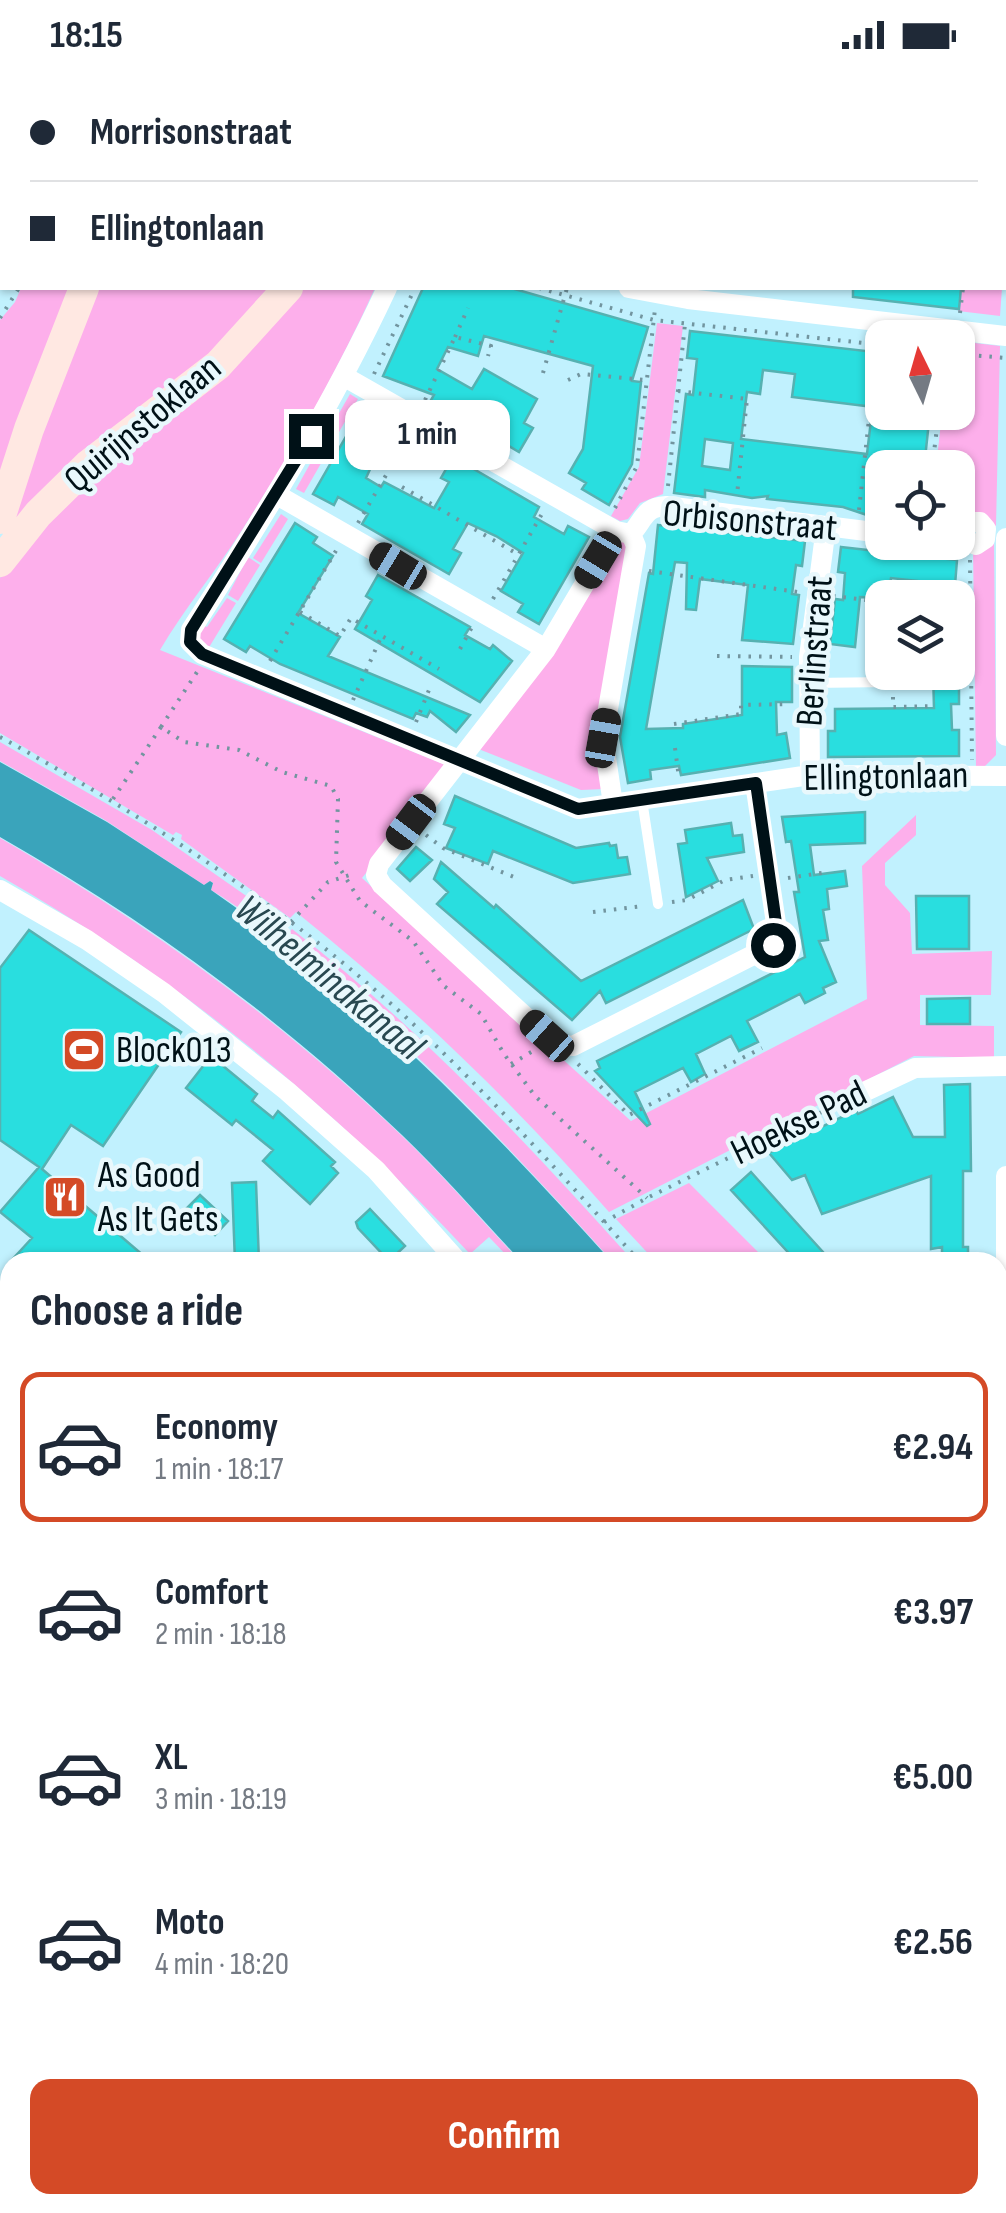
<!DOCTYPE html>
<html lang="en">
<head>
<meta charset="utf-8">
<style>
  :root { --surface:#fff; --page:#f2f2f3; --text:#1f2937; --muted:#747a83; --line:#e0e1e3; --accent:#d44a26 }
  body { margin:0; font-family:"Sofia Sans Condensed",sans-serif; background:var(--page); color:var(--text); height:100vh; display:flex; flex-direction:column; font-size:38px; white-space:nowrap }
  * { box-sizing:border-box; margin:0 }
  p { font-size:32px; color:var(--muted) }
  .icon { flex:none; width:55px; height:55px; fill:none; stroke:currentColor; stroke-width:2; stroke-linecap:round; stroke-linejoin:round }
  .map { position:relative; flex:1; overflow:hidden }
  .side { position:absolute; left:0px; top:1182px; width:1008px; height:962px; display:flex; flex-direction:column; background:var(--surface); border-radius:30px 30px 0 0; box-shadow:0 2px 8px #0004 }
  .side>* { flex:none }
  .top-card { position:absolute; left:0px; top:0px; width:1008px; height:220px; box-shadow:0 2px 8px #0004; display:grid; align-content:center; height:220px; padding:0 30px; background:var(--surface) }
  .needle { width:65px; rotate:355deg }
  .tools { position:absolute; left:865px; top:250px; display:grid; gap:20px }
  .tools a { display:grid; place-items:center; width:110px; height:110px; border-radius:20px; background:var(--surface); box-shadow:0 2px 8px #0004; font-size:50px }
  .end { position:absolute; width:45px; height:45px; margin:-22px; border:12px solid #001117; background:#fff; box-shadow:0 0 0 5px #fff }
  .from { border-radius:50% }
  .bubble { position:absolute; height:70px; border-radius:20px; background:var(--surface); box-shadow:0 2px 8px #0004; font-size:32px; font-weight:700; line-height:70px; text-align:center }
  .car { position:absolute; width:30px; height:60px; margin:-30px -15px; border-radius:12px; box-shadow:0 0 8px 2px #0007; background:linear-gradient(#222 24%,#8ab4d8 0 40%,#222 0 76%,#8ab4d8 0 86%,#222 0) }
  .top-card b { display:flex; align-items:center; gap:35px; height:95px; font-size:38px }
  .top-card b+b { border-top:2px solid var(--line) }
  .top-card i { width:25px; height:25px; background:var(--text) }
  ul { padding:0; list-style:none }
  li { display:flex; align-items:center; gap:30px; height:150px; margin:0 20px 15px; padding:0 10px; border:5px solid transparent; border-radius:20px }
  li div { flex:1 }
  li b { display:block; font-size:38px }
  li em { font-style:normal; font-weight:700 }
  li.current { border-color:var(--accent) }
  li>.icon { width:90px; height:90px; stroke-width:1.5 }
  h2 { padding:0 30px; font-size:45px; line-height:120px }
  .cta { display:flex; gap:20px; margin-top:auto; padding:20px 30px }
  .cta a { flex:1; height:115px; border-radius:20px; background:var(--accent); color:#fff; font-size:40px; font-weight:700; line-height:115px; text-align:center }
  .status { display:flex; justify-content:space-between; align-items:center; height:70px; padding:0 50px; background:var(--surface); direction:ltr }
  .status svg { height:28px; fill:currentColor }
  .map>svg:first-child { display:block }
  .green { fill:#fdafeb }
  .water { fill:#3aa4bb }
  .building { fill:#29dedf; stroke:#56b1b1; stroke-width:2.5; fill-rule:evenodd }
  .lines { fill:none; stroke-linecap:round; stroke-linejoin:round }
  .path { stroke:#72959f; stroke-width:4; stroke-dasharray:2.5 8; stroke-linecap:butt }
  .lane { stroke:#fff; stroke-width:10 }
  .street { stroke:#fff; stroke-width:20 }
  .secondary { stroke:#ffe8e2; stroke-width:30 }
  .route { stroke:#001117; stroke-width:12 }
  .labels { text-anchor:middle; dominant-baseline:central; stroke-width:9; stroke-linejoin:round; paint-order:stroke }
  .street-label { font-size:38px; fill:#001117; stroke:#e9f8fc }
  .poi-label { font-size:38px; fill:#001117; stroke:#e9f8fc; text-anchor:start }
  .water-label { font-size:40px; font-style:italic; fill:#284850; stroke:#e9f8fc }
</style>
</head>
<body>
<div class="status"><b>18:15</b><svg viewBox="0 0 49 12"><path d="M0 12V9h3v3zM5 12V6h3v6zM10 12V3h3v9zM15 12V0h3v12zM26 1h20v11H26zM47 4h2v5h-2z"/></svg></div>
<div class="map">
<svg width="1006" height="2143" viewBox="0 0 1006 2143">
  <rect width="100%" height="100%" fill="#c1f1fe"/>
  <path class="green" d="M170,0H408L170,2Z
    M21,218H74L0,433V250L15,232Z
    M87,218H281L0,474Z
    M296,218H375C337,302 292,382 242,460C216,501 184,539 160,580L451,697L362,808L631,1051L867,929L862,796L916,745V765L885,793V815L910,843L912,884L992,881L991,925H920V955L994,956V988L914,986L609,1142C514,1033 409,932 296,842L290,848L181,769L182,765L176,762L173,765L0,663V508L38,455Z
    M961,218H1002L1000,246L958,241Z
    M657,253L683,256L663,424L640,433L628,449L620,451L611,446L639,397Z
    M958,271L1000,276L996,456L958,459V398H936L942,343L958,342Z
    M350,324L358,329L304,423L296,419L315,385L312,383L318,372L322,373Z
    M281,444L288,449L261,493L253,488Z
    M990,469L994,472L996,685L983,698L976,697L973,479Z
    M622,470L628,474L604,719L581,720L476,678L616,472Z
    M248,487L260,495L238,531L228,525Z
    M227,528L236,533L208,579L198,566L202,555L207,557Z
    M0,672L152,760L288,855L283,864L286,866L292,859C419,957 527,1073 634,1192H613C517,1086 422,982 309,892C278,867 245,840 211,820L213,813L210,811L204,815L105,750L0,691Z
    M0,768C145,852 279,949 401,1065C443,1105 481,1150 521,1192H513L489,1167L470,1184C331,1034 177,907 0,806Z
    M689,1113L768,1192H656L616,1149Z
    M1000,1507L1006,1510V1574L999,1566Z"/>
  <path class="water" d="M0,692L107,752L204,815L210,811L213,813L211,820C363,925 489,1055 612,1192H522C482,1150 444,1105 402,1065C281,949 146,850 0,767Z
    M998,1622L1006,1631V1731L998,1725Z"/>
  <path class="building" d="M423,218H511L648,257L632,311L641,312L632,394L609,435L582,419L586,413L569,403L583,379L593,296L484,266L478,286L448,277L437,299L472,319L484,299L537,329L524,353L533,358L519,382L431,330L434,325L383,306Z
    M853,218H961L959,239L853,227Z
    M690,261L875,282L874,290L882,291V338L792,327L795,304L763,300L760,324L747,322L741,369L867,384L872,342H930L924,398H873L870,446L843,437L767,429L768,426L752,428L705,420V427L674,423L686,324L693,325L697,289L687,288ZM705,369L733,373L730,400L702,396Z
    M363,337L384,349L379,357L387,362L366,408L381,417L384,412L434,438L449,412L441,408L453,387L539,437L534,447L564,464L568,456L589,467L539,554L518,542L523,534L501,521L523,483L496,466L468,453L453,479L461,483L449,504L362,454L368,444L338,427L334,435L313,424Z
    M295,453L317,467L313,473L333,486L298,543L340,567L328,586L470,645L456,662L430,641L427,647L416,643L413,649L280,594L250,576L246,582L224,569Z
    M658,455L805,471L802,496L796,495L792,524L799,525L793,574L742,570L748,515L700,509L696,540L686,539L687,493L675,492L646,659L683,658V654L742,645V596L792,597V632H776L777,665L786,663L790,688L681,705L679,696L650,700L651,709L628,713L620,667L649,503L653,504Z
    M841,477L957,490L955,515L891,508L888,528L860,527L855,577L830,574L835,529L843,530L845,503L838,502Z
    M378,505L470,557L465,565L490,579L493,575L512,591L480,632L355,559L372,530L366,526Z
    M933,602H959V634H951L952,660H959V686L828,687V661H835V639L934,638Z
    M455,726L576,778L609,773L610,776L616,775L618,788L627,787L630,804L573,813L493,781L488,794L446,778L455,758L444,754Z
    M865,742V773L810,775L814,805L845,801L847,816L827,819L829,839L823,840L828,870L819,871L836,912L823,918L825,923L805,933L800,924L747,951L758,972L739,981L731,966L696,984L705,1004L691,1012L683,998L635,1022L650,1054L647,1056L595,1001L600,998L597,991L805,887L794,822H799L791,771L786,772L782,747Z
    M731,753L733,766L742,765L744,782L707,788L718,811L686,827L678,774L687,773L685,760Z
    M416,777L432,790L410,811L397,799Z
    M441,792L494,838L496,835L581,911L743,830L754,859L606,933L600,921L572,950L437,834L448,822L434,809Z
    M916,826H969V879H917Z
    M29,860L181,962L103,1076L71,1055L42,1099L151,1192H10L32,1168L0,1142L39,1097L0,1070V898Z
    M970,928V954H927V929Z
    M211,986L257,1024L252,1031L273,1048L278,1041L335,1092L331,1096L338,1103L310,1134L263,1091L273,1080L236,1050L232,1055L186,1018Z
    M970,1014L971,1101H963V1177H968V1192H942V1177L931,1179V1106L822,1144L805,1105L792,1110L769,1083L850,1043L856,1041L858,1044L893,1027L913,1067H945L944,1015Z
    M751,1102L803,1160L832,1192H797L731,1120Z
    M256,1112L259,1192H235L232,1113Z
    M200,1125L228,1151L215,1165L187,1138Z
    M370,1139L405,1176L389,1191L358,1158L356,1152Z"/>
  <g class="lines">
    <path class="path" d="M95,0V2
      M84,2V0
      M0,6H2
      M0,49L2,48
      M0,199H2
      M539,218L654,250L882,275
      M960,243L963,218
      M0,248L19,218
      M455,267L468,238
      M958,284L1006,288
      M543,303L567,218
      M374,304L415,218
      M568,310L581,304L646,310
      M678,321L747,329L737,425
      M425,330L455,267L491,276L488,286
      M932,398L939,342
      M668,416L685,254
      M402,417L519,485
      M615,438L637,396L655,239
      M859,440L877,276
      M358,453L409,366
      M970,490L972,690
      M649,501L798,522
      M833,526L882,532
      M493,529L543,442
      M300,542L340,566L351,548L439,599
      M460,579L472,557
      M717,586L792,587
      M270,591L337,479
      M893,627V637L933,636
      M353,630L382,565
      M416,652L431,615
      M674,654L741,644V635L790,634
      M161,657L197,602
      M0,667C146,747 287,838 410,951C491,1027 566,1109 640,1192
      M675,678L679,708
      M113,729L161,657L184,672L239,680L282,702L331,716L338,729L336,792L360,831L413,871L444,916L481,944L504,984L535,1026L647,1128
      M426,765L443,778L514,807
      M788,808L828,802
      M672,832L687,830L725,810L753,806
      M593,842L643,836
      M291,852L328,812L356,803
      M511,994L533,981
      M578,994L629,1045L762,978
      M604,1152L647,1128L832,1037
      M998,1594L1006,1603
      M0,1639L10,1646
      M998,1883L1006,1875
      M484,2135L491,2143"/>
    <path class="lane" d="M810,613L892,612
      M642,730L658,834
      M140,2135L141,2143
      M185,2135L192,2143"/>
    <path class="street" d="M387,218C331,338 263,448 191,560L190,572L202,584L578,739L810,705L1006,706
      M629,218L688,229L1006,266
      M345,307L616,461
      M277,425L546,579
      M631,464C644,450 644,437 666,436L882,463
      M1006,468V666
      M958,469L962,468L976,475L985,469L986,459L980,452H968L963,456L962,468
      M810,705L809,587L826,457
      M613,734L603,668L636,476L631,464L616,461L546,579L379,794L376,805L382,815L555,974L573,976L773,875L777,860L755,713
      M0,820L87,870L164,923L287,1021L376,1100L458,1192
      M849,1029L915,998L1006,996
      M1006,1106V1300
      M1006,1397L1003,1480L1006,1493
      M0,1407L10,1402
      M998,1771L1006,1763
      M998,1791L1006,1804
      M0,1944H10
      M64,2135V2143
      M289,2135L296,2143
      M751,2135L757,2143
      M979,2135L983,2143
      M903,2143L912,2135"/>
    <path class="secondary" d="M165,2V0
      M413,2L414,0
      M0,449L29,359L84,218
      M0,492L38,444L88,395L218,295L288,218
      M0,1545L10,1553
      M0,1583L10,1591
      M516,2135L523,2143
      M542,2135L549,2143"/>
  </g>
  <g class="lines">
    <path class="route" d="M311,366L191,560L190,572L202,584L578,739L756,713L777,860L773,875"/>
  </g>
  <defs>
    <g id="stadium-square" transform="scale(2.25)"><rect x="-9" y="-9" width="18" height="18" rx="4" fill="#d44a26" stroke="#e9f8fc"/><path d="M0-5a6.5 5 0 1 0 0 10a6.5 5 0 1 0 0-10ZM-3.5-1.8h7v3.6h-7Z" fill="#fff"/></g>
    <g id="restaurant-square" transform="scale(2.25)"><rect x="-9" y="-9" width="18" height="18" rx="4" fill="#d44a26" stroke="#e9f8fc"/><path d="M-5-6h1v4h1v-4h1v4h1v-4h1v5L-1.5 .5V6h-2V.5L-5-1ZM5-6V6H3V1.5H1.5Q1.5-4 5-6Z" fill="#fff"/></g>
  </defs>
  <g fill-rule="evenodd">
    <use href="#stadium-square" x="84" y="980"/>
    <use href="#restaurant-square" x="65" y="1127"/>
  </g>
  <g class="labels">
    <g class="street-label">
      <text transform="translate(143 354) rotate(-40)">Quirijnstoklaan</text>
      <text transform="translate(750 451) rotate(5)">Orbisonstraat</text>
      <text transform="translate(815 581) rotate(-86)">Berlinstraat</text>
      <text transform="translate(886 707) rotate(-1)">Ellingtonlaan</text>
      <text transform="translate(799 1053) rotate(-26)">Hoekse Pad</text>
    </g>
    <g class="poi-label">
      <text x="116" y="980">Block013</text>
      <text x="98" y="1105">As Good<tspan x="98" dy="44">As It Gets</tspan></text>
    </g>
    <g class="water-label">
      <text transform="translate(329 908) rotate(40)">Wilhelminakanaal</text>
    </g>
  </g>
</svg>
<div class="tools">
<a><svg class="needle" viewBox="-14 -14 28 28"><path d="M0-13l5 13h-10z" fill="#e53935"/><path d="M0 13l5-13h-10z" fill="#747a83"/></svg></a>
<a><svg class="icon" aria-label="locate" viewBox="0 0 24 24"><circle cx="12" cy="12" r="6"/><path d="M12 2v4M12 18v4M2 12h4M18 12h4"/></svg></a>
<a><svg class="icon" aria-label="layers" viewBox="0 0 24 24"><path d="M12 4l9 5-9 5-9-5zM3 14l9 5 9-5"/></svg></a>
</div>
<i class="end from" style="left:773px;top:875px"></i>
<i class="end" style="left:311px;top:366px"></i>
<div class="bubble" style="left:345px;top:330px;width:165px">1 min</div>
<i class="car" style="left:598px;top:490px;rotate:211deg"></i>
<i class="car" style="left:398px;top:496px;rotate:301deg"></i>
<i class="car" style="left:603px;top:668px;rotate:10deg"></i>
<i class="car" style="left:411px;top:752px;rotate:217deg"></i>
<i class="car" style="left:547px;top:966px;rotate:312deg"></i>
<div class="top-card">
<b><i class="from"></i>Morrisonstraat</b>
<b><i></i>Ellingtonlaan</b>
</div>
<section class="side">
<h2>Choose a ride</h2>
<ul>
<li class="current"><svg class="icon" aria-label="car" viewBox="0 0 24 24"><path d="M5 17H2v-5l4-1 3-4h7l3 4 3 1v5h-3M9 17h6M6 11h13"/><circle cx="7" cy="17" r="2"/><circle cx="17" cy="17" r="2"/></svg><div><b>Economy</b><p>1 min · 18:17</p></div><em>€2.94</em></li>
<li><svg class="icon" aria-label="car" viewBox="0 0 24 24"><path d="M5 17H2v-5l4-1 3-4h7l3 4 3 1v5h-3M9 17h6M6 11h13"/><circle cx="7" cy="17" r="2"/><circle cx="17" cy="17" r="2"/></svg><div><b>Comfort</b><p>2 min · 18:18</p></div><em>€3.97</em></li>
<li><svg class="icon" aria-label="car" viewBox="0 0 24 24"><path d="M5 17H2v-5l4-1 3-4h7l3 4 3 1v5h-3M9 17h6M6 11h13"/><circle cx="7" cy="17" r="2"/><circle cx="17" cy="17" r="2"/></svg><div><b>XL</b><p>3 min · 18:19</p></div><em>€5.00</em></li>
<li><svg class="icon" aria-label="car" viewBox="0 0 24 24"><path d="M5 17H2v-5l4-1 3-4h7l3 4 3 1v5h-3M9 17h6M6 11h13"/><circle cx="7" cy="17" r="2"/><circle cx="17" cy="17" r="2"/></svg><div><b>Moto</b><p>4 min · 18:20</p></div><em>€2.56</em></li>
</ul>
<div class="cta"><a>Confirm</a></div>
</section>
</div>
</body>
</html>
